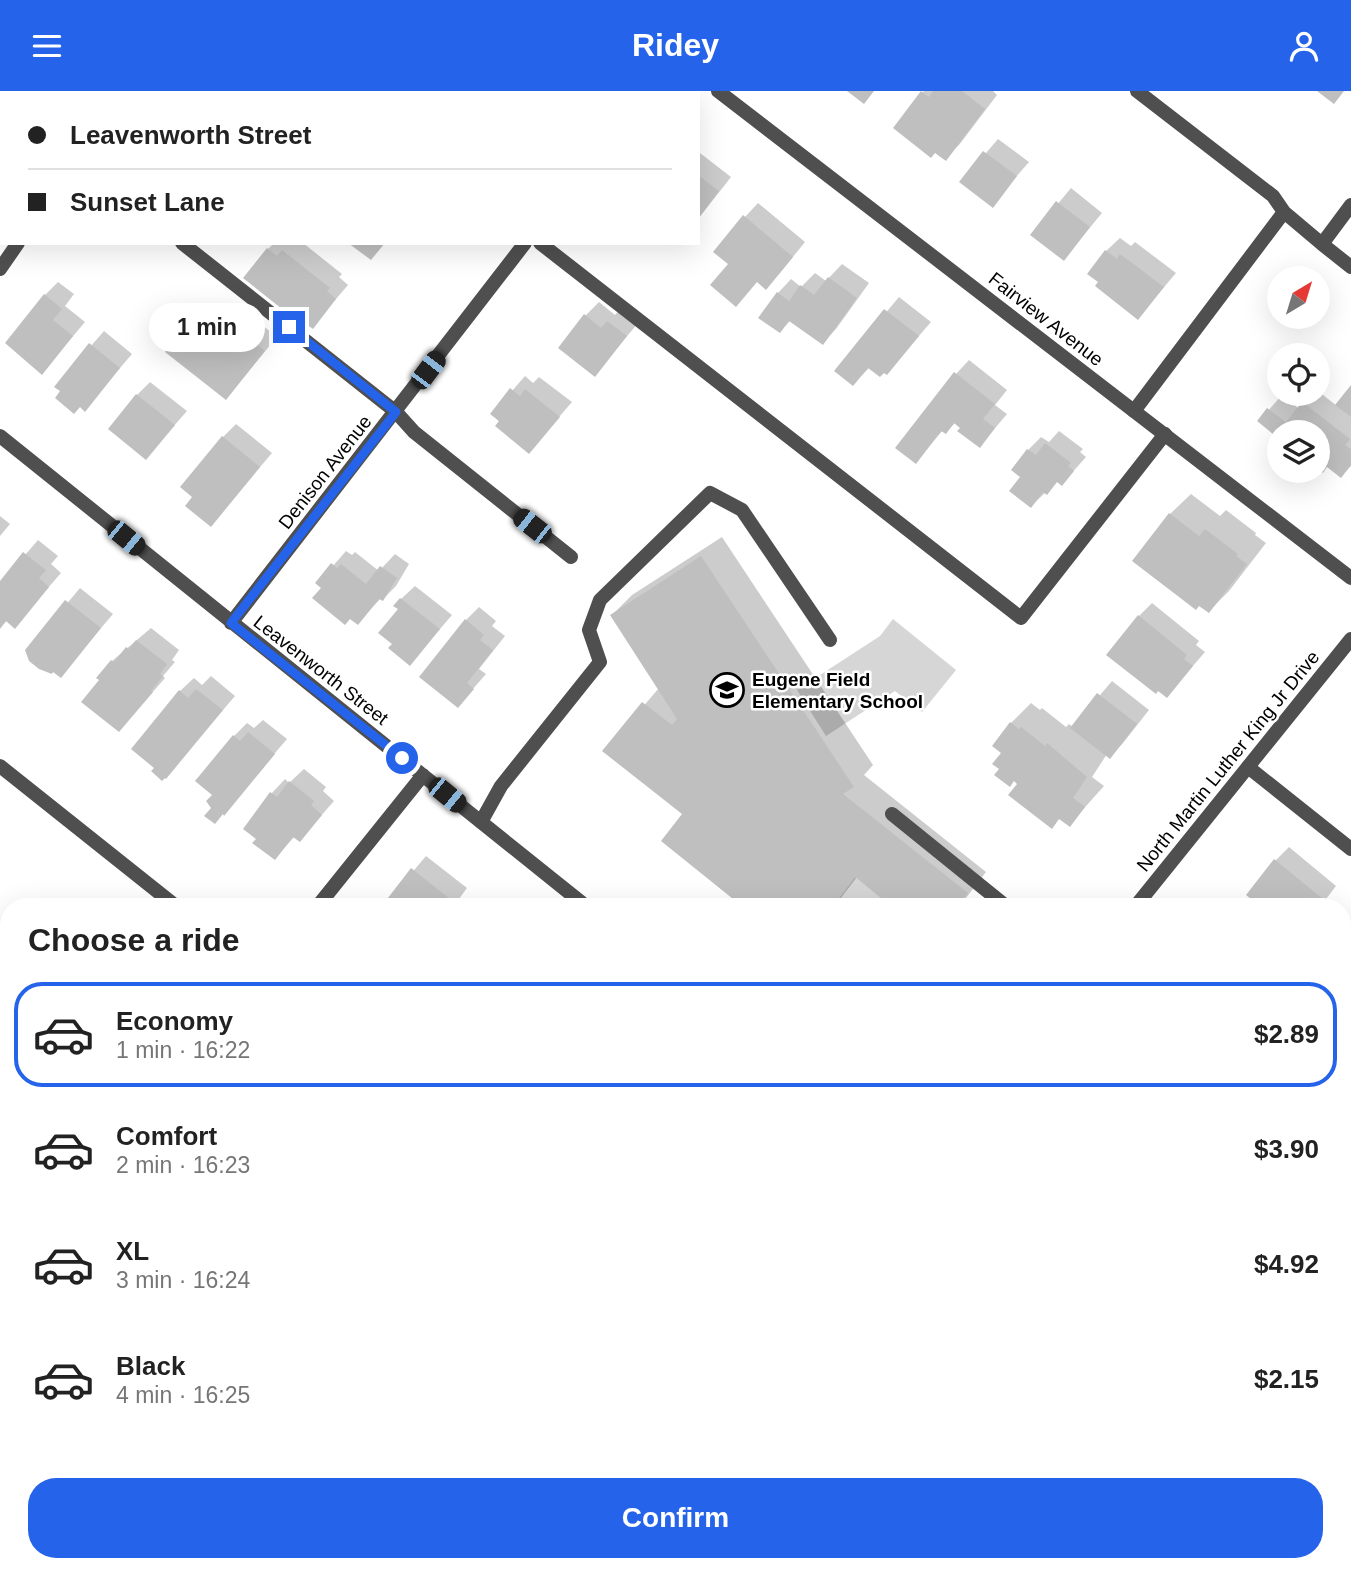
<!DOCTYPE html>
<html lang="en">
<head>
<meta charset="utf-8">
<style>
  :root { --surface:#fff; --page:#f2f2f2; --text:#222; --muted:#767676; --line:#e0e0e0; --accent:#2563eb }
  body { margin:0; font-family:Arial,sans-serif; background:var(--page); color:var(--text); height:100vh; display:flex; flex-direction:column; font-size:26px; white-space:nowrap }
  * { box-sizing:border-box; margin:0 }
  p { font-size:23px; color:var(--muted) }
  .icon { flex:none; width:38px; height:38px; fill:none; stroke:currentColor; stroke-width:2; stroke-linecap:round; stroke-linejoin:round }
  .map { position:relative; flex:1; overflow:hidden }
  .drawer { position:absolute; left:0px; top:807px; width:1351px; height:674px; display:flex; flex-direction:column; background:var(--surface); border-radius:28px 28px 0 0; box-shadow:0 7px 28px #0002 }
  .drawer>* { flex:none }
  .guide { position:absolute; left:0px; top:0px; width:700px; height:154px; box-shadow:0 7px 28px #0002; display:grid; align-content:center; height:154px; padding:0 28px; background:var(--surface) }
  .needle { width:46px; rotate:38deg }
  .buttons { position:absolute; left:1267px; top:175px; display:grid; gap:14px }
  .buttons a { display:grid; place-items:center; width:63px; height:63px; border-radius:50%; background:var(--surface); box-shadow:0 7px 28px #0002; font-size:35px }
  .end { position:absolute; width:32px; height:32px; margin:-16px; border:9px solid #2563eb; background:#fff; box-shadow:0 0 0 4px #fff }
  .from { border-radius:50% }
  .bubble { position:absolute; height:49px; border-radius:24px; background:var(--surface); box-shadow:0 7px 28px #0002; font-size:23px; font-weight:800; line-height:49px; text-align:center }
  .car { position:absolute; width:21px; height:42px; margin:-21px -10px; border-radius:9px; box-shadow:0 0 5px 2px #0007; background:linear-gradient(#222 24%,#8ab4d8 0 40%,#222 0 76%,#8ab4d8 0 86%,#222 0) }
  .guide b { display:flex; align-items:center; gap:24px; height:66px; font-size:26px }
  .guide b+b { border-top:2px solid var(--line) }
  .guide i { width:18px; height:18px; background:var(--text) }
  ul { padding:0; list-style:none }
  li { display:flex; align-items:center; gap:21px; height:105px; margin:0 14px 10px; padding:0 14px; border:4px solid transparent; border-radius:28px }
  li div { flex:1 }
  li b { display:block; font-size:26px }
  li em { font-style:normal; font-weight:800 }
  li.selected { border-color:var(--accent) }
  li>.icon { width:63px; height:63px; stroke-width:1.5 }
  h2 { padding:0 28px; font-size:32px; line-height:84px }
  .cta { display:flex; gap:14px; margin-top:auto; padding:14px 28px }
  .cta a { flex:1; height:80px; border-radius:28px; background:var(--accent); color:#fff; font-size:28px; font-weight:800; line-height:80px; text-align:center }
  header { display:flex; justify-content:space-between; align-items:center; height:91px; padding:0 28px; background:var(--accent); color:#fff; font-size:32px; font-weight:800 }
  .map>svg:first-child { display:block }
  .green { fill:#d6d6d6 }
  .shadow { fill:#0003 }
  .building { fill:#bfbfbf }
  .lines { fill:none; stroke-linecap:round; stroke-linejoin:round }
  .service { stroke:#4f4f4f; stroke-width:14 }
  .minor { stroke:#4f4f4f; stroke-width:14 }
  .tertiary { stroke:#4f4f4f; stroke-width:14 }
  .route { stroke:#2563eb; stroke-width:9 }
  .labels { text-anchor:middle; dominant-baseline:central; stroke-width:5; stroke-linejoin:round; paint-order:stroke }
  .street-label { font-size:19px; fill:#000; stroke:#fff }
  .poi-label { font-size:19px; font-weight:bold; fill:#000; stroke:#fff; text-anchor:start }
</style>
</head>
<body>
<header><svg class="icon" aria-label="menu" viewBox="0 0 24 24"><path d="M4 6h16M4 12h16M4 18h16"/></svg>Ridey<svg class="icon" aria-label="person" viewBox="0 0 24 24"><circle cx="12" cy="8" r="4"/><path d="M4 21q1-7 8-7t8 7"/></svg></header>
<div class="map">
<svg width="1351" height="1479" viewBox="0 0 1351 1479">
  <rect width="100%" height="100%" fill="#fff"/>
  <path class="green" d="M893,528L956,579L922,621L895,600L826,645L797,599L880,545Z
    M855,786L892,815L832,816Z"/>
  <path class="shadow" d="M158,0H241L157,2Z
    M361,0H448L450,2H363Z
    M924,0H993L997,4L959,54L945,67L895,37Z
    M998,48L1029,71L992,114L962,90Z
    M700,62L731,86L698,128V64Z
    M1071,97L1102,122L1064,168L1032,144Z
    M758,112L805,151L779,183L758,190L730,173L745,126Z
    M1120,147L1131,155L1135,151L1176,182L1138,227L1106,160Z
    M274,152H303L342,183L339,186L348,194L312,236L268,158Z
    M842,173L869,192L836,238L823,252L791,229L780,240L778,202L791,188L801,196L815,182L826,190Z
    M58,191L74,203L65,215L85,231L42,282L45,204Z
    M899,206L931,231L887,282L870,276L853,293L837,280Z
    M599,211L615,224L621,217L639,231L595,283L585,225Z
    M241,217L277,246L226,307L187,235L201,222L221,238Z
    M104,240L132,263L85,318L56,295Z
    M969,269L1007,299L995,314L1007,323L980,355L956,331L946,341L943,339L916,371L956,283Z
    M525,285L533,292L539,286L572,311L529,361L492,323Z
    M150,291L187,320L146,367L137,304Z
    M1351,297V375L1341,385L1328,375L1323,380L1318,376V341H1279V346L1259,330L1282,304L1298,317L1312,303H1318V300L1337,315Z
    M236,333L272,362L211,434L194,406L223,346Z
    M1059,340L1083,358L1080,361L1086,366L1062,393L1058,390L1031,415L1023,385L1028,359L1041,346L1049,351Z
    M1191,403L1220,425L1226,419L1256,442L1255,444L1266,452L1229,500L1209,520L1170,423Z
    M0,425L10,433L0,445Z
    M722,446L873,674L864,684L986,781L959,816H894L857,786L834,816H746L685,723L605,660L659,597L612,524L632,504Z
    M38,449L58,465L51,473L61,482L15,535L8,529L0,536V493Z
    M346,460L352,464L355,461L379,480L395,463L409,473L396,495L383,508L381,507L358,532L318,492Z
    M415,495L452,524L410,573L394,553L401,508Z
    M80,497L113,523L60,585L27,560Z
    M1152,512L1199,550L1196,554L1205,561L1167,605L1139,525Z
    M479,516L496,530L492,535L505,545L479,578L486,583L458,615L466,529Z
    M151,537L179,559L172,569L175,571L163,585L165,587L132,625L101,588L112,570Z
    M211,585L235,605L166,686L180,600L194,587L202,594Z
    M1112,590L1149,619L1123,652L1110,666L1107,663L1092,686L1104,695L1070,733L1001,678L1011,632L1031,612L1040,619L1042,617L1066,636L1069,633L1073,636Z
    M263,629L287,648L224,722L213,716L234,645L247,632L254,637Z
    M304,678L326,696L323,700L334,710L300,749L295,745L275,767L258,748L246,738L272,702L285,688L289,692Z
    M1289,756L1336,795L1320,816H1241L1251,805L1249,804L1276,769Z
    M426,765L467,797L453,816H383Z
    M156,804L170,816H145Z
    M0,1069L5,1073L0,1079Z
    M1342,1229L1351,1236V1263L1342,1274Z
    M1342,1468L1351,1475V1479H1304L1311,1472H1342Z
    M447,1472H487L496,1479H441Z
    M1216,1472H1291L1285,1479H1219L1214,1475Z"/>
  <path class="building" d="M847,0H874L864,13Z
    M921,0L929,6L933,0H962L985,18L946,70L935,62L931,67L893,37Z
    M1317,0H1344L1334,13Z
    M983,60L1017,85L993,117L959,91Z
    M698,84L719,100L698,128Z
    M1056,110L1090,136L1064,170L1030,144Z
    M743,124L793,166L766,199L757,191L736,216L710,194L728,173L713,161Z
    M348,152H385L371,169Z
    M267,157L277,165L282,159L330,197L327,200L336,208L313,238L303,231L301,233L243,187Z
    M1105,159L1117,168L1120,163L1164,196L1138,229L1095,195L1098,191L1087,183Z
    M828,186L857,207L823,254L789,230L780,242L758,227L777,201L789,210L800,194L814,204Z
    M44,203L62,218L53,229L73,245L42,284L5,252Z
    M884,218L919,245L887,284L884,282L880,286L868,277L853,295L834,280Z
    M584,223L601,237L607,230L627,245L595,286L558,257Z
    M226,229L265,260L226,309L165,261L186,234L208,252Z
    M89,252L120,277L85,321L80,316L74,323L55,307L60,300L54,296Z
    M954,281L995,313L983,328L995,337L980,357L957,340L960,337L954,332L946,343L941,340L916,373L895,357Z
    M1351,294V326L1335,314Z
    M510,297L520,305L525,298L560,326L529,363L495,335L499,330L490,323Z
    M136,303L175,334L146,369L108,338Z
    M1302,311L1350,348L1345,354L1351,358V374L1341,387L1327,376L1323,382L1318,378V341H1279V348L1257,330L1267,317L1286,331Z
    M222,345L260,376L211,436L185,415L192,406L180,396Z
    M1045,352L1071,372L1068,375L1074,380L1062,395L1057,391L1047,404L1043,401L1031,417L1009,400L1020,386L1011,379L1027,358L1036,364Z
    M1169,422L1199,445L1205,438L1238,463L1236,465L1247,473L1209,522L1199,515L1196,519L1132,470Z
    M23,461L46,479L39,487L49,496L15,538L6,530L0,538V490Z
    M701,465L854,696L843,703L968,802L957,816H892L855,786L832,816H743L661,750L682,723L602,660L642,611L672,634L677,628L610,524Z
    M331,472L337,477L341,473L366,493L380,475L397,487L383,510L379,508L358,534L350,528L345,534L312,507L321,497L315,492Z
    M400,507L440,538L410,575L388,557L392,553L378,542L398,518L393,515Z
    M65,509L101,537L61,587L53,581L52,583L39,578L29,570L25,559Z
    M1138,524L1187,564L1184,568L1193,575L1167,607L1158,600L1156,603L1106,564Z
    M465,528L484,544L480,549L493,559L467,592L474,598L458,617L419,586Z
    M136,549L167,573L160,583L163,585L151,600L153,601L119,641L81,611L99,589L96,587L111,569L114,571L126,556L129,558Z
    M196,598L223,619L166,688L165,687L162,690L151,680L154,677L131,658L179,599L188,607Z
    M1097,602L1137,633L1110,668L1070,637Z
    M1010,631L1019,638L1021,636L1045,655L1047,652L1087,686L1073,707L1085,716L1070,736L1059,728L1052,738L1008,704L1017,693L1014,690L1010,696L994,684L999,678L992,673L1001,662L992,655Z
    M248,641L275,663L224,725L223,723L215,733L204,725L211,717L206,710L212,704L195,690L233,644L240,650Z
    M289,690L314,710L311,714L322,724L300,751L293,746L275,769L252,752L256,748L243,738L270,701L277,706Z
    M1274,768L1324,809L1319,816H1261L1246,804Z
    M411,777L455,812L452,816H381Z
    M1342,1253L1351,1260L1342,1273Z
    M1351,1301V1319L1342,1312Z
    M445,1472H457L466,1479H439Z
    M729,1472H764L758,1479H738Z
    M1214,1472H1284L1288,1475L1284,1479H1216L1211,1475Z"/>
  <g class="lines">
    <path class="service" d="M1137,0L1273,105L1284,121
      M1351,114L1322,153L1351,176
      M540,152L1021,527L1165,343
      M1134,320L1284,121L1322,153
      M396,321L414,341L571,466
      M0,675L177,816
      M892,723L1007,816
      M481,731L501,695L600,571L589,539L600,509L710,402L742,419L830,549
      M1342,1081L1351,1088
      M0,1346L9,1353
      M157,1472L167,1479
      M993,1472L1002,1479"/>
    <path class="minor" d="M718,0L1351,487
      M96,2L97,0
      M640,2L641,0
      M0,8L2,9
      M182,152L396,321
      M0,178L18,152
      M0,345L587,816
      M231,532L525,152
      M1248,676L1351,758
      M317,816L423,684
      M0,1015L9,1022
      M0,1207L9,1196
      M1342,1419L1351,1426
      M573,1472L582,1479"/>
    <path class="tertiary" d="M1135,816L1351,548
      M604,1479L610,1472"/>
  </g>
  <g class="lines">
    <path class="route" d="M289,236L396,321L231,532L402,667"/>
  </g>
  <defs>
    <g id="school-ring" transform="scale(1.75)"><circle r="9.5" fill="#fff" stroke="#000" stroke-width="1.5"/><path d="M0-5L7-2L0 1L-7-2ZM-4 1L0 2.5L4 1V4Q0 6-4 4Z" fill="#000"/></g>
  </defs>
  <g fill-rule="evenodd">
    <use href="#school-ring" x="727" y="599"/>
  </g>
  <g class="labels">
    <g class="street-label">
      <text transform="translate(1046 228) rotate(38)">Fairview Avenue</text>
      <text transform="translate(325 381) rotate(-52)">Denison Avenue</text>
      <text transform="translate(321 579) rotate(38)">Leavenworth Street</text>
      <text transform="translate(1228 670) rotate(-51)">North Martin Luther King Jr Drive</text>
    </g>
    <g class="poi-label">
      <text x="752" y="588">Eugene Field<tspan x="752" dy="22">Elementary School</tspan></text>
    </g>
  </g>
</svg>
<div class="buttons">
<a><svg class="needle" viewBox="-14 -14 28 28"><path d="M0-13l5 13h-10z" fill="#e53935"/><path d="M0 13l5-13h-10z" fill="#767676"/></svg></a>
<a><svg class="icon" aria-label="locate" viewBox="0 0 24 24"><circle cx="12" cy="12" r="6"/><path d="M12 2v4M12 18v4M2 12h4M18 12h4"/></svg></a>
<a><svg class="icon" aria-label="layers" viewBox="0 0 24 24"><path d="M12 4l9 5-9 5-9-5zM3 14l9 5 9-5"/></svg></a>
</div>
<i class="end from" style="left:402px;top:667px"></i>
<i class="end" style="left:289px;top:236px"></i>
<div class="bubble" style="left:149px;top:212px;width:116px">1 min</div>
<i class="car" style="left:428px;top:279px;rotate:37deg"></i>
<i class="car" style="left:532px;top:435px;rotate:308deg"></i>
<i class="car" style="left:126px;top:447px;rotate:129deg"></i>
<i class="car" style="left:447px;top:704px;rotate:129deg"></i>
<div class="guide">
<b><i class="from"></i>Leavenworth Street</b>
<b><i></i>Sunset Lane</b>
</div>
<section class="drawer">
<h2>Choose a ride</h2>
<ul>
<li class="selected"><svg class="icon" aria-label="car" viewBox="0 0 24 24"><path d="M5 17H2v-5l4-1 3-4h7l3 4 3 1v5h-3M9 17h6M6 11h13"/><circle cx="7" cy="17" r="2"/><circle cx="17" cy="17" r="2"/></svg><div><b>Economy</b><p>1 min · 16:22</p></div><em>$2.89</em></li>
<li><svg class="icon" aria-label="car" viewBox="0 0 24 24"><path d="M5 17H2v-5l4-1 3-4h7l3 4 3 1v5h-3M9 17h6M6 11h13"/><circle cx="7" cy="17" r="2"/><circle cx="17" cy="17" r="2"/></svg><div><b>Comfort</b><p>2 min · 16:23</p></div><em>$3.90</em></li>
<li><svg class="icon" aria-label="car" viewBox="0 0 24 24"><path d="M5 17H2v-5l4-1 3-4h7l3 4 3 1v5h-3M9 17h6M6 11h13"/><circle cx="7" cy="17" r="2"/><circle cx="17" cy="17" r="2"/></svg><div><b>XL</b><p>3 min · 16:24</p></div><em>$4.92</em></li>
<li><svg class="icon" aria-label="car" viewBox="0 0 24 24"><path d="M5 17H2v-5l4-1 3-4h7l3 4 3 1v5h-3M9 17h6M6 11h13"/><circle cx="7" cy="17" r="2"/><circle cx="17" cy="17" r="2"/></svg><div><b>Black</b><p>4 min · 16:25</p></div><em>$2.15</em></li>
</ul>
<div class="cta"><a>Confirm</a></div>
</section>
</div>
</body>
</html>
